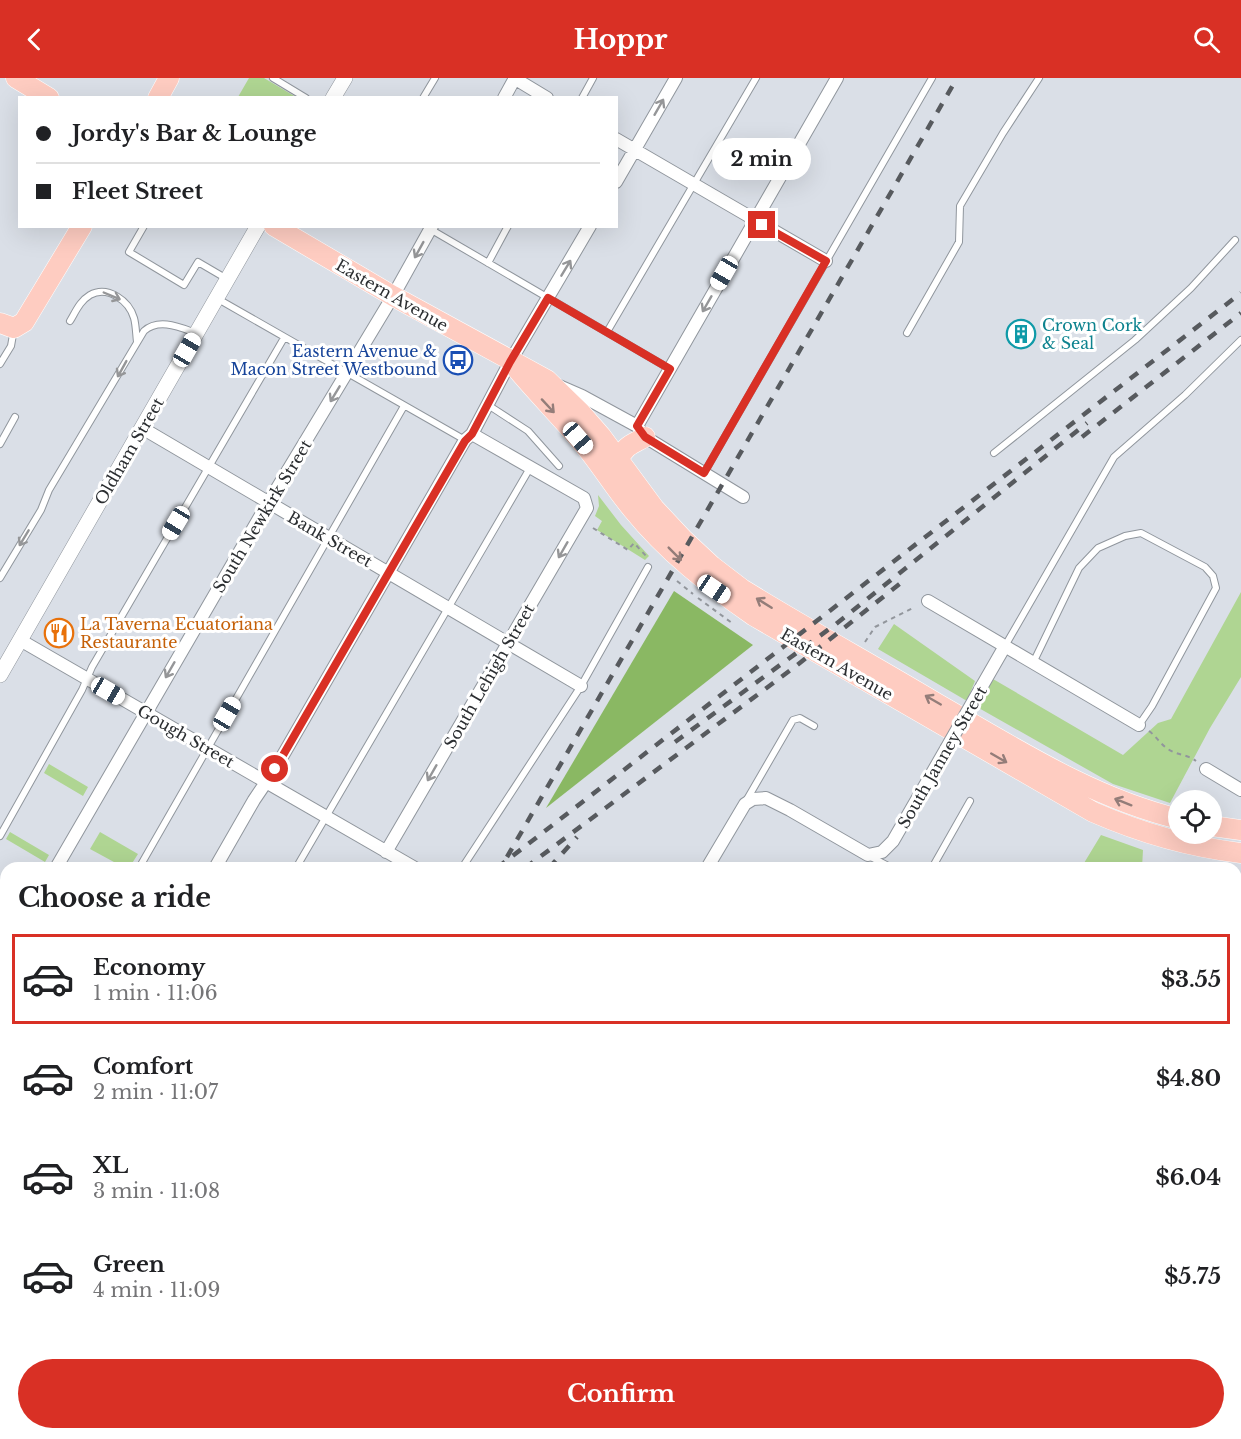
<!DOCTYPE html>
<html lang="en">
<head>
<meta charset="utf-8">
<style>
  :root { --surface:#fff; --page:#f6f6f6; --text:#202124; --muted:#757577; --line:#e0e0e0; --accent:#d93025 }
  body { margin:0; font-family:"Libre Baskerville",serif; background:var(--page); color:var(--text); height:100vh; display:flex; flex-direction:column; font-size:22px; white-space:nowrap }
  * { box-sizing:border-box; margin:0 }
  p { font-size:20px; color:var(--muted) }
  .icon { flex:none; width:33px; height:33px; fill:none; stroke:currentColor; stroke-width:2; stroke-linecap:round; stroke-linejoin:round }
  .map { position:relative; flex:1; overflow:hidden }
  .drawer { position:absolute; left:0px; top:784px; width:1242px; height:578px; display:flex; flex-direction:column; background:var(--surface); border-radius:18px 18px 0 0; box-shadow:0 6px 24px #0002 }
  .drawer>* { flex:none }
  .guide { position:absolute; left:18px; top:18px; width:600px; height:132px; border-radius:0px; box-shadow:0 6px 24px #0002; display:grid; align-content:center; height:132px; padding:0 18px; background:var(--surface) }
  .buttons { position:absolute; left:1168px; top:712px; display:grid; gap:12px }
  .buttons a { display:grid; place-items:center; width:54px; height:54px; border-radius:50%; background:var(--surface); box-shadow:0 6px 24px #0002; font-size:30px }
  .end { position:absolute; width:27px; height:27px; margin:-14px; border:8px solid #d93025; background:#fff; box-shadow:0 0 0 3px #fff }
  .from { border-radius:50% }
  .bubble { position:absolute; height:42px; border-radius:21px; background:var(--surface); box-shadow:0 6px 24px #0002; font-size:20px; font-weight:700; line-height:42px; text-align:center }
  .car { position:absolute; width:18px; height:36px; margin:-18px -9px; border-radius:8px; box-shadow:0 0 4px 2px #0007; background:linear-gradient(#fff 24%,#345 0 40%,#fff 0 76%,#345 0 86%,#fff 0) }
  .guide b { display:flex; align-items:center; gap:21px; height:57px; font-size:22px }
  .guide b+b { border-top:2px solid var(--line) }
  .guide i { width:15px; height:15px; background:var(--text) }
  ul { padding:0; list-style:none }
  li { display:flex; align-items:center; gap:18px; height:90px; margin:0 12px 9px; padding:0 6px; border:3px solid transparent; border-radius:0px }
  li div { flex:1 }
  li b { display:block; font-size:22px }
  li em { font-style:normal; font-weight:700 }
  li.active { border-color:var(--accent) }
  li>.icon { width:54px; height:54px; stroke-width:1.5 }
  h2 { padding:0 18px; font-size:27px; line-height:72px }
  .button { display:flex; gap:12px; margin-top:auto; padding:12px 18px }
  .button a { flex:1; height:69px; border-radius:36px; background:var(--accent); color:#fff; font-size:24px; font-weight:700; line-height:69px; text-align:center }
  header { display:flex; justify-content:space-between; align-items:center; height:78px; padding:0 18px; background:var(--accent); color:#fff; font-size:27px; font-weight:700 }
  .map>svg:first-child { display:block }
  .green { fill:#afd592 }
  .forest { fill:#8ab863 }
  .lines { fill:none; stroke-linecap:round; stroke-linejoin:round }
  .service-casing { stroke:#90969d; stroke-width:8 }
  .minor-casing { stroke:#90969d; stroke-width:14 }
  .tertiary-casing { stroke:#90969d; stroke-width:16 }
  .primary-casing { stroke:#fff; stroke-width:21 }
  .path { stroke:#92969c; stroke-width:2; stroke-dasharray:4.5 4.5; stroke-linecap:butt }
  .service { stroke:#fff; stroke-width:6 }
  .minor { stroke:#fff; stroke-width:12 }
  .tertiary { stroke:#fff; stroke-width:15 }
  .primary { stroke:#feccc1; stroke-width:20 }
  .rail { stroke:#575a5e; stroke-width:4.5; stroke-dasharray:10 10; stroke-linecap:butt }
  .minor-bridge-casing { stroke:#90969d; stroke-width:14; stroke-linecap:butt }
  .minor-bridge { stroke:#fff; stroke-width:12 }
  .oneway { stroke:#959698 }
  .oneway2 { stroke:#947d79 }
  .route { stroke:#d93025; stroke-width:8 }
  .labels { text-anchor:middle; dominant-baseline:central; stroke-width:6; stroke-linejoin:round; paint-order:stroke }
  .street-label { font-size:16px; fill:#2b2e31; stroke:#fff }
  .culture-label { font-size:16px; fill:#0d838f; stroke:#fff; text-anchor:start }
  .transit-label { font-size:16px; fill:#164399; stroke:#fff; text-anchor:end }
  .food-label { font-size:16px; fill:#c56008; stroke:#fff; text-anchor:start }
</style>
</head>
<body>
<header><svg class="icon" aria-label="back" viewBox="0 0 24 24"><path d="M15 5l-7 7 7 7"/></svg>Hoppr<svg class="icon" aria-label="search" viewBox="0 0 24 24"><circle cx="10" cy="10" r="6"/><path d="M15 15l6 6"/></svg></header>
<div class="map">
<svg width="1241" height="1361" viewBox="0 0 1241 1361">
  <rect width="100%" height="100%" fill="#dadfe7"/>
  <path class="green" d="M249,0H264L296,19H238Z
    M598,417L621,447L649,478L645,482L597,452L602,443L595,438L599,428Z
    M1241,514V599L1210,650L1170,725L1113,706L977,629L993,601L1123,677L1158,645L1171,641Z
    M894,546L975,603L967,623L878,571Z
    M49,686L88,709L83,718L44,695Z
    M10,754L49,777L45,784L6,761Z
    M100,754L138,776L129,790H125L90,771Z
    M1101,757L1143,772L1142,790H1081Z"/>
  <path class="forest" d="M674,513L753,567L546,730Z"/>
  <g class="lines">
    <g class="service-casing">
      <path id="service" d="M273,0L306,20
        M423,20L435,0
        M582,20L593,0
        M144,148L129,174L184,207L198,184L227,201
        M430,151L670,291
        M488,185L508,148
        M218,221L465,362
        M70,243C76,233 80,223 90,217C108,207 129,223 134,240C136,247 136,256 137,264
        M607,254L756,0
        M907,255L959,164L960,128L1003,55L1039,0
        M0,286L11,268L14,251
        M488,327L528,353L559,388
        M0,366L15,339
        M994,375L1135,262L1191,210L1235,162
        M704,395L932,0
        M0,500L41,432L49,412L144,253C159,240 179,249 196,255
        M1005,568L1114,379L1185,317L1241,262
        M1033,585L1079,490L1098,470L1125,458L1141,455L1205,489L1213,498L1216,510L1152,628L1139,647
        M746,723L793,642L800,640L814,648
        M0,758L82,612L92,589L284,260
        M871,779L892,790
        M139,790L404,328
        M296,790L530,390
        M462,790L581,608L648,489
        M932,790L970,723
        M1236,840L1241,843
        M0,851L6,855
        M0,1030L6,1020
        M0,1294L6,1297
        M0,1347L6,1351
        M15,1356L23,1361
        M110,1356L119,1361
        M123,1356L124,1361
        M875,1361L878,1356"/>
    </g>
    <g class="minor-casing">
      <path id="minor" d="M514,0L547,20
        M504,20L515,0
        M616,61L826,183
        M616,104L676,0
        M559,308L582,318L637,348L645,359L743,419
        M637,348L837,0
        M142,350L581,608
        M928,523L1139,647
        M20,562L415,790
        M982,608L1005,568
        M1206,691L1241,712
        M386,774L587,430L584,420L472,356
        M56,790L261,437L393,218L432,148
        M215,790L254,722L275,691L465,362L472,356L510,284L590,148
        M707,790L745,726L753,721L766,720L790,732L868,777L882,774L893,763L946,671
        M0,887L6,876
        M1236,990L1241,992
        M0,1113L6,1108
        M1236,1266L1241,1269
        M1236,1307L1241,1298
        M601,1356L610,1361
        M377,1361L380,1356
        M1205,1361L1207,1356"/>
    </g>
    <g class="tertiary-casing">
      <path id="tertiary" d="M333,20L345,0
        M0,597L258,148"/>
    </g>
    <g class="primary-casing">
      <path id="primary" d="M16,0L49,20
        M158,20L169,0
        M274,148L393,218L547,302L581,335L601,358L654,430L683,461L712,488L742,511C807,551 873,587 938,626C1015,670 1092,720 1179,741
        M0,245L14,250L24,244L82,148
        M516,290C539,318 566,344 589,373C604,392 617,413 633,432C667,474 709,507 754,538L1093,734C1141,755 1189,769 1241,775
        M618,382C627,366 631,367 645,359
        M1212,748L1241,752
        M1236,948L1241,939
        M0,1322L6,1325
        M58,1356L66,1361
        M996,1361L999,1356"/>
    </g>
    <path class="path" d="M593,450L628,472L634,465L647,479
      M677,503L693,516
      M698,520L732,545
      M865,564L875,549L915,529
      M1149,653C1156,658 1160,666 1168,671C1176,677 1187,676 1196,683
      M5,914L6,915
      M1236,917L1241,908
      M0,955L6,958"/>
    <use href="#service" class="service"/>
    <use href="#minor" class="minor"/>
    <use href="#tertiary" class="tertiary"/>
    <use href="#primary" class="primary"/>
    <path class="rail" d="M1082,359L1241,235
      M675,664L836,546L1087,345
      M507,779L957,0
      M497,790L1241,215
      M525,790L796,588L907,500
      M549,790L577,759
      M0,1186L6,1182
      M164,1361L167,1356"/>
    <g class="minor-bridge-casing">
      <path id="minor-bridge" d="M946,671L982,608"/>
    </g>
    <use href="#minor-bridge" class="minor-bridge"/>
  </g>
  <defs><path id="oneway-shaft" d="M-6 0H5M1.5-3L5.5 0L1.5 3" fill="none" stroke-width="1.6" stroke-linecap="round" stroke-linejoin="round" transform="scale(1.5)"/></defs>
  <g class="oneway">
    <use href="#oneway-shaft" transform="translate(659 29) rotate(-60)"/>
    <use href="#oneway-shaft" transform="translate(419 172) rotate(119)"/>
    <use href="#oneway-shaft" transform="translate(566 190) rotate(-59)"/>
    <use href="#oneway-shaft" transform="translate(112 218) rotate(23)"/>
    <use href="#oneway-shaft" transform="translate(707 226) rotate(120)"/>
    <use href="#oneway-shaft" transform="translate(122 291) rotate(119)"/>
    <use href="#oneway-shaft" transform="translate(335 316) rotate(121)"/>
    <use href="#oneway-shaft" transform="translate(24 460) rotate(121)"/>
    <use href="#oneway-shaft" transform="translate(563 472) rotate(120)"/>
    <use href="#oneway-shaft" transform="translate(170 592) rotate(120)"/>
    <use href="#oneway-shaft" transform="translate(432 695) rotate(120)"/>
  </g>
  <g class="oneway2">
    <use href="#oneway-shaft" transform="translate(548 328) rotate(47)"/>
    <use href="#oneway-shaft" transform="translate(675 476) rotate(45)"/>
    <use href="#oneway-shaft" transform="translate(764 525) rotate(-148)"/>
    <use href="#oneway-shaft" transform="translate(933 622) rotate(-150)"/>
    <use href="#oneway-shaft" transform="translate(999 680) rotate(30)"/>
    <use href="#oneway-shaft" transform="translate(1123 724) rotate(-158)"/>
  </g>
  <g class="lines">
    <path class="route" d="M275,691L465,363L472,356L510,284L548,220L670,291L637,348L645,359L704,395L826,183L762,147"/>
  </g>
  <defs>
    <g id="building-ring" transform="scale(1.5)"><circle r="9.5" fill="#fff" stroke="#0f9aa8" stroke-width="1.5"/><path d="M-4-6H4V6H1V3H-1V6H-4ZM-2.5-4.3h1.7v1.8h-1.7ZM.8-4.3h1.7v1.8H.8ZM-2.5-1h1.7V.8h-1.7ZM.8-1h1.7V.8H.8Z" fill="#0f9aa8"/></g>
    <g id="bus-ring" transform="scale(1.5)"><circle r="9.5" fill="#fff" stroke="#1a4fb4" stroke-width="1.5"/><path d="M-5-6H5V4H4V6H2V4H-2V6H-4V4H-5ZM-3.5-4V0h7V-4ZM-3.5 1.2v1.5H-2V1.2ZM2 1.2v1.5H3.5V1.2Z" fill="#1a4fb4"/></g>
    <g id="restaurant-ring" transform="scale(1.5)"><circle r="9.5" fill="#fff" stroke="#e8710a" stroke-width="1.5"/><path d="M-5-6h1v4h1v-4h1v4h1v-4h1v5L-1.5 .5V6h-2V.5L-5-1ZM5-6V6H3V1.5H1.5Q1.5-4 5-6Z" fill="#e8710a"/></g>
  </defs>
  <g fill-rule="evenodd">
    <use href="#building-ring" x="1021" y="256"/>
    <use href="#bus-ring" x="458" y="282"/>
    <use href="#restaurant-ring" x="59" y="555"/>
  </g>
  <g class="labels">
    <g class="street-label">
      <text transform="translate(392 217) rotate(30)">Eastern Avenue</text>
      <text transform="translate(129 373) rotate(-60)">Oldham Street</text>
      <text transform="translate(262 438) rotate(-59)">South Newkirk Street</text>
      <text transform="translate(330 461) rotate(30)">Bank Street</text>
      <text transform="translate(837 586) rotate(30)">Eastern Avenue</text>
      <text transform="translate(489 598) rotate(-60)">South Lehigh Street</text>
      <text transform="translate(186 658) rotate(30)">Gough Street</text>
      <text transform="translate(942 679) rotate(-60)">South Janney Street</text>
    </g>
    <g class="culture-label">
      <text x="1042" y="247">Crown Cork<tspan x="1042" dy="18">&amp; Seal</tspan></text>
    </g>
    <g class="transit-label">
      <text x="437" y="273">Eastern Avenue &amp;<tspan x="437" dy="18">Macon Street Westbound</tspan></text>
    </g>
    <g class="food-label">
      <text x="80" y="546">La Taverna Ecuatoriana<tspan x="80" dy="18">Restaurante</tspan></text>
    </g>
  </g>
</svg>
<div class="buttons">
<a><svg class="icon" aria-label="locate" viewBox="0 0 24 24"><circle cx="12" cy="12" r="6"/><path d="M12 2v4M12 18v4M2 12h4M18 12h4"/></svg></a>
</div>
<i class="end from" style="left:275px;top:691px"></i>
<i class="end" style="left:762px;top:147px"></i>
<div class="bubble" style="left:712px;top:60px;width:99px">2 min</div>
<i class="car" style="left:724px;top:195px;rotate:210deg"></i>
<i class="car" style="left:187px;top:272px;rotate:30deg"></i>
<i class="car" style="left:578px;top:360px;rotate:139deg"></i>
<i class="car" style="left:176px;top:445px;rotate:211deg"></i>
<i class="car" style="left:714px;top:511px;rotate:124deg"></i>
<i class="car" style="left:108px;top:613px;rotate:120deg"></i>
<i class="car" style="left:227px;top:636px;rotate:30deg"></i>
<div class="guide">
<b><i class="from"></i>Jordy's Bar &amp; Lounge</b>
<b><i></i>Fleet Street</b>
</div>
<section class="drawer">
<h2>Choose a ride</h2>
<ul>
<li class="active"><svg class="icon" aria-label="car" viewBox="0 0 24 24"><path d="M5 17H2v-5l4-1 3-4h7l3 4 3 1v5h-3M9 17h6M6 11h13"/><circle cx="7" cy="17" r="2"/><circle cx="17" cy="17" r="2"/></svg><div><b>Economy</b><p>1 min · 11:06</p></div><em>$3.55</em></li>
<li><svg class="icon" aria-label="car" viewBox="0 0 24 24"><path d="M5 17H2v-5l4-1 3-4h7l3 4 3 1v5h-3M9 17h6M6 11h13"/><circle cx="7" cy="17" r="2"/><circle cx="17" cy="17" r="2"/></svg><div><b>Comfort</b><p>2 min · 11:07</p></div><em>$4.80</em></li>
<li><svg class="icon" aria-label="car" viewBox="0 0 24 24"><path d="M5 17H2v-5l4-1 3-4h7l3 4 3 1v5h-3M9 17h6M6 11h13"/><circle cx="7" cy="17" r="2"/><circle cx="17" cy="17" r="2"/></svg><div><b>XL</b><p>3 min · 11:08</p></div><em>$6.04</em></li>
<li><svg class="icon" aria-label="car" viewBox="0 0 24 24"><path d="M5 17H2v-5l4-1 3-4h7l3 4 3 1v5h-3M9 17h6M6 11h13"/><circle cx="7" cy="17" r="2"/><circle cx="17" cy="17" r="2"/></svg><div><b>Green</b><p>4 min · 11:09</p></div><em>$5.75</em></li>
</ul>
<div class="button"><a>Confirm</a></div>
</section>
</div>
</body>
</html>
